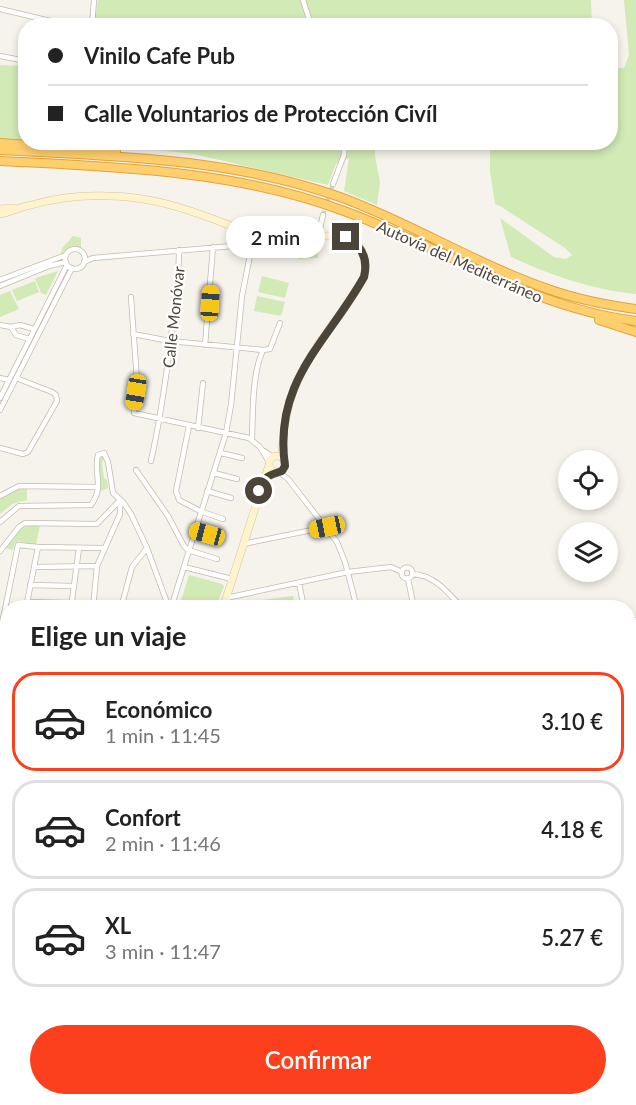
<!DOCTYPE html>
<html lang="es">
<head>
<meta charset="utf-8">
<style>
  :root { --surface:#fff; --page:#f2f2f2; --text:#222; --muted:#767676; --line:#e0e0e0; --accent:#fc3f1d }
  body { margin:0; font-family:Lato,sans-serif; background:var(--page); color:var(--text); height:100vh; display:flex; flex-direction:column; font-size:22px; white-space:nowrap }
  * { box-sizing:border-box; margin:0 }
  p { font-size:20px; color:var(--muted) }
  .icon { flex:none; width:33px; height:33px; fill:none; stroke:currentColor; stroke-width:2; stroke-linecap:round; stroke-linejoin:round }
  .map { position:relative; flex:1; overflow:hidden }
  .sheet { position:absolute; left:0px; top:600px; width:636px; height:506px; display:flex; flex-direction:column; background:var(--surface); border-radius:24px 24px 0 0; box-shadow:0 3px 9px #0003 }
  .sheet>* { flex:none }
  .hud { position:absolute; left:18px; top:18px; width:600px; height:132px; border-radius:24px; box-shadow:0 3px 9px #0003; display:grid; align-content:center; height:132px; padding:0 30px; background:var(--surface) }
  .buttons { position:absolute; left:558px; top:450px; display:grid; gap:12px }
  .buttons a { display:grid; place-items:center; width:60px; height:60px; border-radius:50%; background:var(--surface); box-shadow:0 3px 9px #0003; font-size:30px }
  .end { position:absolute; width:27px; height:27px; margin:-14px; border:8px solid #4b4439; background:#fff; box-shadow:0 0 0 3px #fff }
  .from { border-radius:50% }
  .bubble { position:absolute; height:42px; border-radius:21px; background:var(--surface); box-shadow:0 3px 9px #0003; font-size:20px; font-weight:600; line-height:42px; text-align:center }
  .car { position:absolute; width:18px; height:36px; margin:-18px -9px; border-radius:8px; box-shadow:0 0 4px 2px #0007; background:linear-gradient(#f5c518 24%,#345 0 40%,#f5c518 0 76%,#345 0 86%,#f5c518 0) }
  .hud b { display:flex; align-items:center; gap:21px; height:57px; font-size:22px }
  .hud b+b { border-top:2px solid var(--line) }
  .hud i { width:15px; height:15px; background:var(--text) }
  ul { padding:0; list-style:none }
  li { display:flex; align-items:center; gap:18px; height:99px; margin:0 12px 9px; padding:0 18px; border:3px solid var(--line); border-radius:24px }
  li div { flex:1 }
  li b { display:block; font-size:22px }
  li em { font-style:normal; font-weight:600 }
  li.selected { border-color:var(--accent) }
  li>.icon { width:54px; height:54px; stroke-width:1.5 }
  h2 { padding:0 30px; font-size:27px; line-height:72px }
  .button { display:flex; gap:12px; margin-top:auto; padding:12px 30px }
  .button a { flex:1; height:69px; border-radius:36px; background:var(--accent); color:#fff; font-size:24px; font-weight:600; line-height:69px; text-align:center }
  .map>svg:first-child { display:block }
  .green { fill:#d2eab5 }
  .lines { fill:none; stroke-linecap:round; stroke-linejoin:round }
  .street-tunnel { stroke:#d4d0c8; stroke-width:4.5; stroke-dasharray:4.5 2; stroke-linecap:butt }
  .street-casing { stroke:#c2bbae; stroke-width:6 }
  .secondary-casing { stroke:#d6c79b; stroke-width:8 }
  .highway-casing { stroke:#e0a43c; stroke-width:10 }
  .street { stroke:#fff; stroke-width:4.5 }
  .secondary { stroke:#fff3cd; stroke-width:7 }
  .highway { stroke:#ffcf6e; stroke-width:8 }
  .rail-casing { stroke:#9a9a9a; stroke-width:4 }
  .rail { stroke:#fff; stroke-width:1.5; stroke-dasharray:4.5; stroke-linecap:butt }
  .route { stroke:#4b4439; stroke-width:8 }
  .labels { text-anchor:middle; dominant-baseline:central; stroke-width:4.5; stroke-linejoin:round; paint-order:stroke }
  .street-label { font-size:16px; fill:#4b4439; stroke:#fff }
</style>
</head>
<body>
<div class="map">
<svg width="636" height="1105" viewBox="0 0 636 1105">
  <rect width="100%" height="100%" fill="#f6f3ec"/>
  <path class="green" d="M98,0H591L592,26H94Z
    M624,0H636V294C593,290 550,275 511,257L500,218L554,257L566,259L572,255L565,248L500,206L495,204L490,171V144L486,143L610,142L611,68H624L629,55Z
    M0,65L25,66V141L0,139Z
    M62,143H375V156L380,182L377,205L344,191L349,158L336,164L328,185L193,154L133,147Z
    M73,236L81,238V248L71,247L61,254L62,248Z
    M298,248H318V258L298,259Z
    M58,271L46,295L41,293L35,278Z
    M262,276L289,283L285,298L258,292Z
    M35,281L39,292L17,301L12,290Z
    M10,291L19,309L0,317V295Z
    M257,296L285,302L281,316L254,311Z
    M102,456L104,459L102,463L104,478L107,480L108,488L101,491L98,460Z
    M19,488H27V500L12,504L0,514V499Z
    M40,525L36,545L19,541L15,543L13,550L5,548C17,532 19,526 40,525Z
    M189,575L222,584L224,586L216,607H179Z
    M293,596L295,607H229L232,604Z
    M132,1098H222L221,1105H132Z"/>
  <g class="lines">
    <path class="street-tunnel" d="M323,215L333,184"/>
    <g class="street-casing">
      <path id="street" d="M303,0L309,19L307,26
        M0,9L71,26
        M92,26L94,0
        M0,56L26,61
        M333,184L344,155L345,142
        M318,237L323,215
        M65 259a10 10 0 1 1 20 0a10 10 0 1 1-20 0Z
        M84,262L93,258L256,244L291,246
        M0,280L66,255
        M0,286L49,266L66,262
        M131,297L137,381L134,413L249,438L260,447L269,462
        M0,325L11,327L20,325L34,329
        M11,327L16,335L29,339
        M133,334L170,341L263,350L270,349L280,323
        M205,345L213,247
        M0,378L9,380
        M0,398L67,265
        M0,410L72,268
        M189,426L176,491L179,500L200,511L223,519
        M198,428L203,383
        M252,439C253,415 252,388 258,365C259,360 261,355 263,350
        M0,448L23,454L28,452L57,401L56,395L52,392L16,378
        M264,451L273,457
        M221,453L242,458
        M151,461C160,420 166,379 171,338C174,308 179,280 179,250
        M136,470L168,516L184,546L188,550L217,559
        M279,472L288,479L337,542L345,562L357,608
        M214,473L237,479
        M207,491L231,498
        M0,496L19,486L98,487
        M0,522L19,506L91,505C105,486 93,474 98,455L104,453L108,462L113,493L123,502L131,514L147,548L169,608
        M195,530L220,537
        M243,544L327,527
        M0,551L19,527L25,523L97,524L120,500
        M34,567L97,566
        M184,567L232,579
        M401.5 573a5.5 5.5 0 1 1 11 0a5.5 5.5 0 1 1-11 0Z
        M412,574C433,574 449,593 462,608
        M408,579L414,608
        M299,583L304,608
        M30,585L74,586
        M226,598L348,572L391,567L402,572
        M28,602L72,603
        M26,608L38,547
        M71,608L79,548
        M93,608L97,566L120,514V500
        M121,608L132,567L147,548
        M171,608L226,433L231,405L242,296L252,245
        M628,622L636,620
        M0,634L18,545L38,547L104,548
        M0,679H8
        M0,740L8,705
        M628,750H636
        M0,761L8,766
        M0,772L8,751
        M628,811L636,810
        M0,815L8,798
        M628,819L632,830L636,835
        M0,843L8,841
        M0,867L4,875
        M0,895L8,905
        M628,971L636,984
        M8,1001L4,1016L8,1017
        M5,1039L8,1075
        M0,1097L8,1096
        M59,1098L69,1105
        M105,1098L113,1105
        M259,1098L260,1105
        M425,1098L450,1105
        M470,1098L472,1105
        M301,1105L302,1103L308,1102L311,1105
        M408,1105L410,1098
        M496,1105H500
        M569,1105L571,1098"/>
    </g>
    <g class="secondary-casing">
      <path id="secondary" d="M0,209L13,208
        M0,214C11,212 20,207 31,205C56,198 81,195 108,196C140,196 172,204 202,215C225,223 246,233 271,237C291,240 336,232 349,238C364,246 368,262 364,277C337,326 297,359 286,417C284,431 281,445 283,459
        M269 464a8 8 0 1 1 16 0a8 8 0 1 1-16 0Z
        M223,608L269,465
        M0,948L8,950
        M578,1098L602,1105
        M54,1105L59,1098"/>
    </g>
    <g class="highway-casing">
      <path id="highway" d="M0,143L116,151
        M0,150C115,156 230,158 340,197C411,223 476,264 548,289C576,299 606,305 636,309
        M0,161C116,167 235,170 344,211C443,247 530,308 636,321
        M599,320L636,332"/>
    </g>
    <use href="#street" class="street"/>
    <use href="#secondary" class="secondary"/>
    <use href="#highway" class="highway"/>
    <g class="rail-casing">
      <path id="rail" d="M628,786L636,785"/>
    </g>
    <use href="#rail" class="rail"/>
  </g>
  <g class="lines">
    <path class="route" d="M259,491C266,476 266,476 282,471L285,466C273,381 327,343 364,277C368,260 363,246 346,237"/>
  </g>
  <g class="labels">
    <g class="street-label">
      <text transform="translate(460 261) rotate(24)">Autovía del Mediterráneo</text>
      <text transform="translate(173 317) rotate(-84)">Calle Monóvar</text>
    </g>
  </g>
</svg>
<div class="buttons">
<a><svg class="icon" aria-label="locate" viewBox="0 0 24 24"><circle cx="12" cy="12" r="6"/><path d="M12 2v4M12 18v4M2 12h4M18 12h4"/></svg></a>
<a><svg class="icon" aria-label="layers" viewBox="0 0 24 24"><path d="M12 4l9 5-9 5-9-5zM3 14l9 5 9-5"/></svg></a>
</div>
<i class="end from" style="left:259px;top:491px"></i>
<i class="end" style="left:346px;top:237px"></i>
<div class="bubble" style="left:226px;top:216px;width:99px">2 min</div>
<i class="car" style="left:210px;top:303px;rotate:4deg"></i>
<i class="car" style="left:136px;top:392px;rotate:189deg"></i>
<i class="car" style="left:327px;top:527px;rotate:258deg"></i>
<i class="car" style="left:207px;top:534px;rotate:285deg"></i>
<div class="hud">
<b><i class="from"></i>Vinilo Cafe Pub</b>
<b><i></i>Calle Voluntarios de Protección Civíl</b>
</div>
<section class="sheet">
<h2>Elige un viaje</h2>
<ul>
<li class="selected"><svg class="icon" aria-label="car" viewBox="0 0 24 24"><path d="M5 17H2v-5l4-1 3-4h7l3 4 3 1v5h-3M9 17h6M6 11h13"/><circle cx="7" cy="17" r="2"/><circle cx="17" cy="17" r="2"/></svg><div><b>Económico</b><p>1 min · 11:45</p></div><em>3.10 €</em></li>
<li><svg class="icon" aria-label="car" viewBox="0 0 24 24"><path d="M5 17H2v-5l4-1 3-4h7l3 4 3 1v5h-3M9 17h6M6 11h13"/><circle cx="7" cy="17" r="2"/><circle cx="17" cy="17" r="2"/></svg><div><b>Confort</b><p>2 min · 11:46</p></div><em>4.18 €</em></li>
<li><svg class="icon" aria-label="car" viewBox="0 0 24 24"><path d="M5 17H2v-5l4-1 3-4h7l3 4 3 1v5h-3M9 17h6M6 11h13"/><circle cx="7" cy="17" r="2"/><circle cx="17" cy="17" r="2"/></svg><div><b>XL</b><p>3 min · 11:47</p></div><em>5.27 €</em></li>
</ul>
<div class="button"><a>Confirmar</a></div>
</section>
</div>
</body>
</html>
